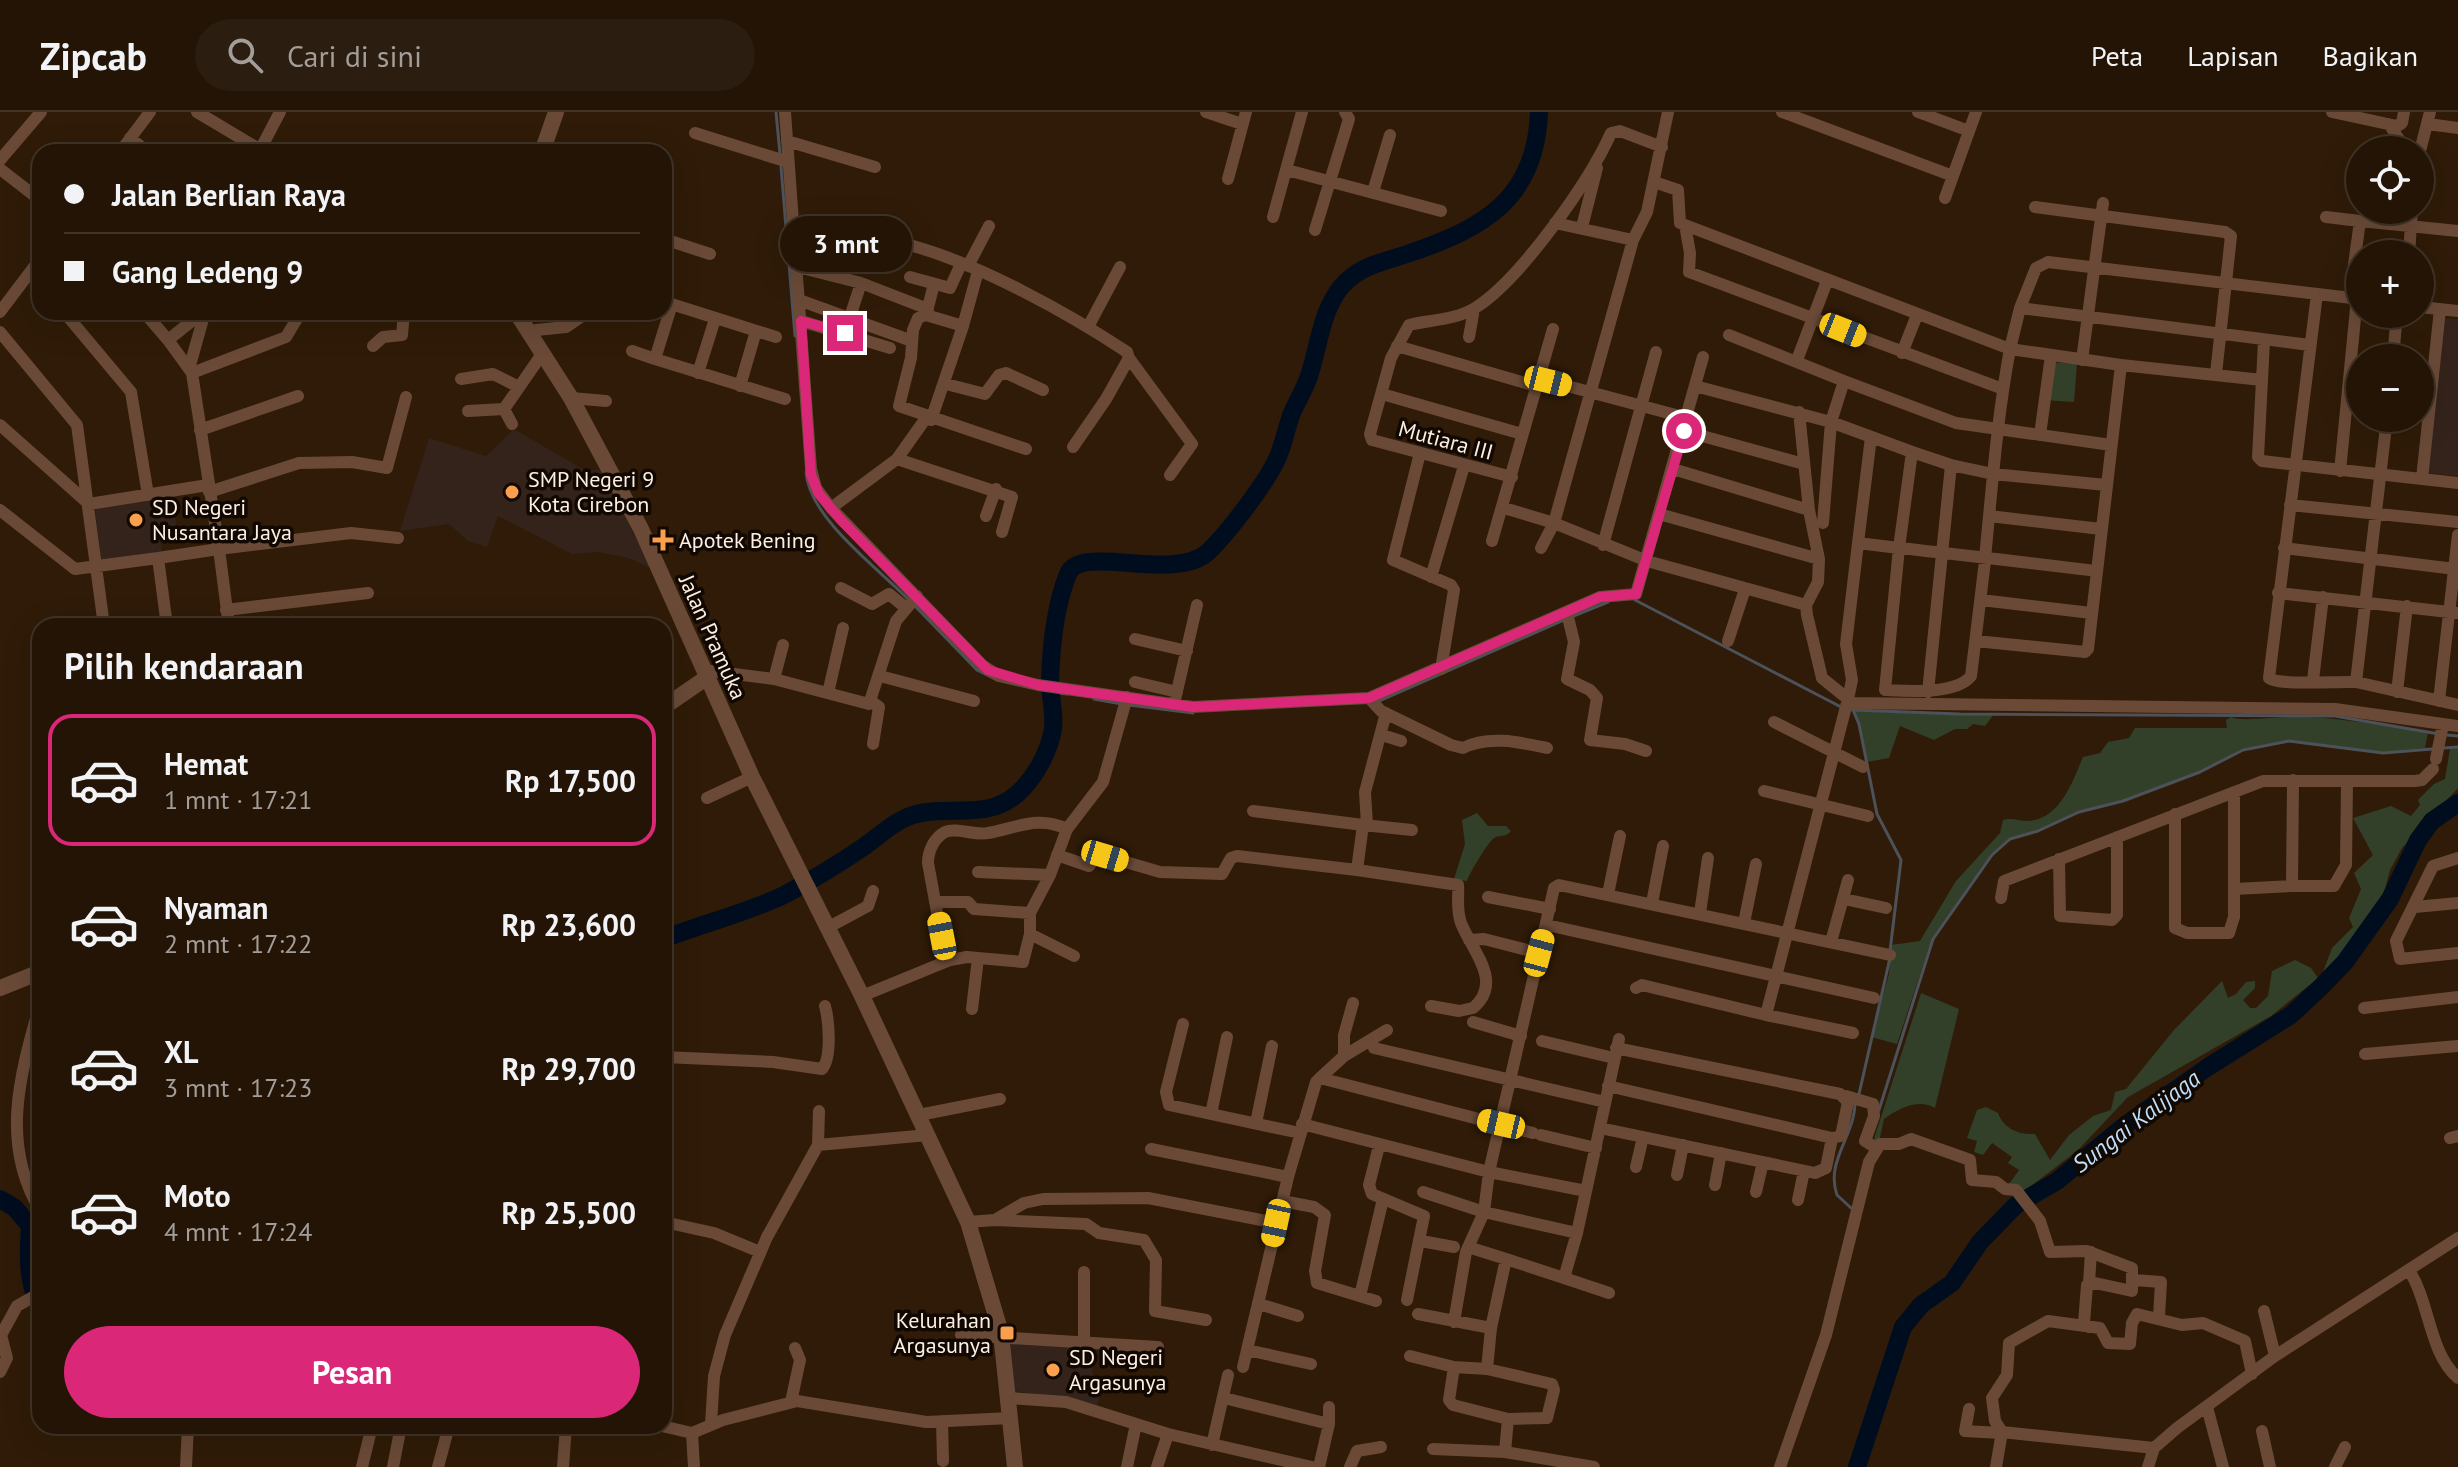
<!DOCTYPE html>
<html lang="id">
<head>
<meta charset="utf-8">
<style>
  :root { --surface:#231405; --page:#2b1d0f; --text:#f1f3f6; --muted:#a39e9a; --line:#403327; --accent:#db2777 }
  body { margin:0; font-family:"PT Sans",sans-serif; background:var(--page); color:var(--text); height:100vh; display:flex; flex-direction:column; font-size:30px; white-space:nowrap }
  * { box-sizing:border-box; margin:0 }
  p { font-size:26px; color:var(--muted) }
  .icon { flex:none; width:44px; height:44px; fill:none; stroke:currentColor; stroke-width:2; stroke-linecap:round; stroke-linejoin:round }
  .map { position:relative; flex:1; overflow:hidden }
  .panel { position:absolute; left:32px; top:506px; width:640px; height:816px; display:flex; flex-direction:column; background:var(--surface); border-radius:24px; box-shadow:0 8px 32px #0002,0 0 0 2px var(--line) }
  .panel>* { flex:none }
  .hud { position:absolute; left:32px; top:32px; width:640px; height:176px; border-radius:24px; box-shadow:0 8px 32px #0002,0 0 0 2px var(--line); display:grid; align-content:center; height:176px; padding:0 32px; background:var(--surface) }
  .controls { position:absolute; left:2346px; top:24px; display:grid; gap:16px }
  .controls a { display:grid; place-items:center; width:88px; height:88px; border-radius:50%; background:var(--surface); box-shadow:0 8px 32px #0002,0 0 0 2px var(--line); font-size:40px }
  .end { position:absolute; width:36px; height:36px; margin:-18px; border:10px solid #db2777; background:#fff; box-shadow:0 0 0 4px #fff }
  .from { border-radius:50% }
  .bubble { position:absolute; height:56px; border-radius:28px; background:var(--surface); box-shadow:0 8px 32px #0002,0 0 0 2px var(--line); font-size:26px; font-weight:700; line-height:56px; text-align:center }
  .car { position:absolute; width:24px; height:48px; margin:-24px -12px; border-radius:10px; box-shadow:0 0 6px 2px #0007; background:linear-gradient(#f5c518 24%,#345 0 40%,#f5c518 0 76%,#345 0 86%,#f5c518 0) }
  .hud b { display:flex; align-items:center; gap:28px; height:76px; font-size:30px }
  .hud b+b { border-top:2px solid var(--line) }
  .hud i { width:20px; height:20px; background:var(--text) }
  ul { padding:0; list-style:none }
  li { display:flex; align-items:center; gap:24px; height:132px; margin:0 16px 12px; padding:0 16px; border:4px solid transparent; border-radius:24px }
  li div { flex:1 }
  li b { display:block; font-size:30px }
  li em { font-style:normal; font-weight:700 }
  li.current { border-color:var(--accent) }
  li>.icon { width:72px; height:72px; stroke-width:1.5 }
  h2 { padding:0 32px; font-size:36px; line-height:96px }
  .cta { display:flex; gap:16px; margin-top:auto; padding:16px 32px }
  .cta a { flex:1; height:92px; border-radius:48px; background:var(--accent); color:#fff; font-size:32px; font-weight:700; line-height:92px; text-align:center }
  header { display:flex; align-items:center; gap:48px; box-sizing:border-box; height:112px; padding:0 40px; background:var(--surface); border-bottom:2px solid var(--line) }
  header strong { font-size:38px }
  nav { display:flex; gap:44px; margin-inline-start:auto; font-size:28px }
  .search { width:560px; height:72px; background:var(--page); display:flex; align-items:center; gap:20px; box-sizing:border-box; padding:0 28px; border-radius:44px; color:var(--muted); font-size:30px }
  .map>svg:first-child { display:block }
  .education { fill:#34231b }
  .green { fill:#32402a }
  .lines { fill:none; stroke-linecap:round; stroke-linejoin:round }
  .stream { stroke:#4c515a; stroke-width:3 }
  .river { stroke:#000d1f; stroke-width:18 }
  .minor { stroke:#6a4a37; stroke-width:12 }
  .tertiary { stroke:#6a4a37; stroke-width:16 }
  .route { stroke:#db2777; stroke-width:10 }
  .poi-dot { fill:#fa9f4e; stroke:#110802; stroke-width:3 }
  .labels { text-anchor:middle; dominant-baseline:central; stroke-width:7; stroke-linejoin:round; paint-order:stroke }
  .street-label { font-size:22px; fill:#fdefe3; stroke:#110802 }
  .poi-label { font-size:22px; fill:#fdefe3; stroke:#110802; text-anchor:start }
  .water-label { font-size:24px; font-style:italic; fill:#bfdffd; stroke:#110802 }
</style>
</head>
<body>
<header>
<strong>Zipcab</strong>
<div class="search"><svg class="icon" aria-label="search" viewBox="0 0 24 24"><circle cx="10" cy="10" r="6"/><path d="M15 15l6 6"/></svg>Cari di sini</div>
<nav><a>Peta</a><a>Lapisan</a><a>Bagikan</a></nav>
</header>
<div class="map">
<svg width="2458" height="1355" viewBox="0 0 2458 1355">
  <rect width="100%" height="100%" fill="#2f1b07"/>
  <path class="education" d="M2444,206L2458,207V364L2427,361Z
    M514,317L586,359L600,357L652,457L629,446L598,440L572,442L498,404L487,435L468,429L449,412L400,419L429,326L486,344Z
    M172,384L177,419L159,421L162,439L101,449L95,398L99,394Z
    M1010,1228L1091,1233L1093,1272H1101L1097,1299L1070,1288L1015,1279Z"/>
  <path class="green" d="M2047,250L2077,252L2074,290L2044,288Z
    M1854,599L1994,602L1985,614L1973,612L1967,617H1955L1934,628L1900,614L1889,646L1867,650Z
    M2231,605C2240,610 2278,605 2292,605C2338,605 2382,613 2428,620L2425,636L2383,640L2289,629L2242,637L2200,660L2123,688L2079,699L2038,719L2009,727L1992,743L1932,826L1897,932L1871,925L1889,862L1891,833L1920,829L1956,769L2000,721L2003,708C2012,705 2018,709 2028,709C2061,707 2073,668 2083,645L2100,641L2108,630L2129,626L2135,616H2227L2226,608Z
    M2458,636V676L2402,736L2390,758L2382,788L2353,830L2323,860L2332,836L2353,815L2349,806L2361,777L2354,761L2373,743L2353,706L2391,694L2411,704L2420,693L2418,688L2434,672L2445,667L2450,637Z
    M1477,701L1488,714H1506L1511,719C1505,726 1502,722 1494,726C1488,730 1469,762 1467,769L1454,767L1465,732L1462,708Z
    M2295,848L2311,856L2318,866L2271,904L2128,985L2077,1039L2022,1081L2007,1075L2019,1058L2008,1051L2012,1045L1992,1031L1983,1043L1974,1040L1977,1029L1967,1026L1977,998L1986,995L1998,1001C2004,1017 2019,1023 2035,1022L2050,1048L2069,1023L2093,1004L2111,998L2115,980L2126,977L2174,918L2222,869L2228,886L2236,882L2246,870L2255,869V876L2243,888L2250,896H2256L2268,884L2272,859Z
    M1921,881L1959,897L1935,996C1918,986 1898,997 1884,1007L1879,1030H1873Z"/>
  <g class="lines">
    <path class="stream" d="M776,0L780,42
      M781,55L795,224
      M806,360C809,406 878,456 909,488
      M1635,488L1841,595
      M914,493L977,558L997,568
      M1571,505L1608,490
      M1047,580L1067,582
      M1094,587L1122,592
      M1377,590L1564,508
      M1129,593L1193,601
      M1848,597L1853,598L1859,612L1877,702L1901,748L1890,839
      M1853,598L1960,602L2335,604L2439,622
      M2447,623L2458,624
      M2444,636L2458,635
      M1859,982L1890,846
      M1879,998L1933,827L1992,743L2010,727L2038,719L2079,700L2123,689L2200,660L2243,638L2289,629L2383,641L2432,637
      M1851,1096L1837,1083C1825,1049 1855,1024 1855,990"/>
    <path class="river" d="M664,827C703,811 748,801 786,782C812,768 837,753 862,736C878,725 894,709 913,703C947,692 987,709 1017,682C1035,666 1049,640 1053,617C1055,602 1050,585 1050,569C1051,535 1055,494 1068,462C1080,431 1174,471 1208,440C1228,421 1266,371 1277,347C1284,332 1286,316 1292,301C1297,289 1305,277 1309,264C1319,234 1321,200 1341,175C1359,154 1382,150 1407,142C1482,117 1536,88 1539,0
      M0,1087L15,1096L30,1114C28,1145 27,1168 40,1196
      M1857,1355L1903,1215L1921,1193L1952,1171L1980,1130L2016,1093L2057,1069L2128,1011L2208,955L2291,903L2320,876L2345,850L2390,787L2418,728L2432,709L2458,691"/>
    <path class="minor" d="M197,0L264,40
      M785,0L811,357L816,376L831,396L982,553L999,564L1038,573L1193,595L1369,586L1600,485L1636,482L1703,245
      M1206,0L1242,12
      M1782,0L1953,64
      M1918,0L1969,19
      M2332,0L2397,14L2402,11L2404,0
      M2389,12L2406,38
      M2428,12L2458,16
      M695,21L788,50
      M130,26L148,40
      M787,29L875,55
      M260,38L280,0
      M2420,39L2430,0
      M120,40L150,0
      M0,48L41,0
      M0,57L40,88
      M1287,58L1441,99
      M1228,67L1246,0
      M1654,70L1678,78L1680,111L1685,113L2010,237C1997,306 1992,376 1985,446V449L1971,564C1956,583 1907,579 1885,578L1899,436C1965,443 2030,451 2096,459
      M1373,80L1390,23
      M1945,86L1976,0
      M2035,95L2225,120L2231,124L2216,262
      M1273,105L1302,0
      M2326,105L2360,109
      M793,109C833,117 874,123 913,134C981,153 1068,201 1127,240L1129,246L1106,287L1073,335
      M1555,111L1633,128
      M1685,113L1690,141L1689,160L2003,277
      M1582,115L1597,56
      M1315,118L1349,7L1345,0
      M664,127L710,142
      M2409,142L2412,98
      M2354,153L2360,109L2458,119
      M968,154L989,114
      M798,155L861,171L928,197
      M910,165L950,176L961,152
      M2317,182L2269,566C2279,574 2338,569 2356,570
      M799,188L912,229
      M665,190L776,225
      M672,192L655,247L785,287
      M2420,195L2458,199
      M0,200L40,147
      M64,200L131,280L148,383
      M144,200L168,228L203,200
      M926,203L918,206L913,218L911,246L899,294L1026,337
      M849,208L861,171
      M801,209L890,236
      M963,214L978,159
      M1088,215L1120,155
      M527,219L566,215L585,202L603,204L608,200
      M0,220L77,313L104,514
      M1729,223L1844,269
      M1469,225L1474,197
      M168,228L192,261L219,437L351,421L398,426
      M2310,233L2020,196L2036,156L2048,150L2360,187
      M373,234L383,225L402,223L404,200
      M1397,234L1536,274
      M632,239L655,247
      M1902,241L1917,203
      M1129,246L1192,332L1170,363
      M2393,246L2397,202
      M1797,248L1827,169
      M2082,248L2103,91
      M2121,253L2262,268L2258,345L2262,349L2458,371
      M189,257L205,200
      M192,261L286,225L301,200
      M698,261L715,207
      M461,267L493,262L517,274
      M1541,267L1687,306
      M2262,268L2264,229
      M946,272L985,282L999,263L1006,261L1043,278
      M740,274L756,219
      M1382,282L1522,322
      M571,286L606,289
      M504,297L512,312
      M468,299L504,297L542,242
      M1799,300L1809,398L1819,447L1818,470L1806,493L1807,503L1822,566L1848,587
      M2387,306L2356,570L2458,593
      M931,308L963,214L926,203L934,172
      M0,313L89,392L208,373
      M200,318L298,284
      M1684,319L1804,352
      M2040,323L2051,243
      M1912,340L1951,353
      M1420,341L1393,448L1451,473L1454,478L1441,557
      M897,347L1012,385L1002,420
      M1673,357L1809,398
      M2340,359L2357,186
      M1512,365L1372,328L1370,322L1391,246L1409,213C1429,208 1456,208 1475,196C1520,168 1589,70 1611,21L1620,19L1662,35
      M2422,367L2440,197
      M209,380L299,351L352,350L387,356L406,285
      M2290,393L2458,410
      M831,396L897,347L926,306
      M1504,396L1554,411L1647,449L1806,493
      M0,398L75,457L158,446
      M1659,402L1819,447
      M986,404L996,377
      M1989,404L2101,417
      M1823,411L1831,310L1844,269L1956,311L2111,333
      M1492,429L1553,217
      M1858,431L1871,325
      M1603,433L1656,240
      M1541,436L1554,411L1633,128L1647,100L1668,0
      M2284,436L2455,457
      M1431,465L1464,354
      M841,476L872,492L889,482L906,496
      M2278,481L2458,501
      M1981,488L2091,501
      M226,498L368,481
      M1567,501L1574,530L1567,567L1590,578L1597,586L1590,628L1625,632L1646,639
      M167,514L158,446L219,437L229,514
      M1135,527L1187,539
      M1728,529L1745,477
      M1976,529L2085,540L2088,537L2121,253L2010,237L2020,196
      M703,558L774,567L869,592L896,509L917,484
      M880,564L974,589
      M774,567L783,533
      M2313,568L2323,485
      M1135,570L1177,580
      M1928,580L1951,353L1993,362L2106,373
      M2397,580L2407,494
      M828,581L843,516
      M1369,586L1381,599L1451,633L1463,636C1488,623 1519,630 1547,636
      M2439,589L2458,423
      M872,590L879,595L873,632
      M1847,591L2335,597L2458,614
      M1174,592L1197,493
      M1774,610L1863,655
      M1382,623L1401,629
      M2436,647L2443,612
      M1764,679L1868,704
      M707,686L752,665
      M1253,699L1363,713L1357,758L1458,773C1459,787 1456,797 1461,811C1472,839 1504,870 1473,896L1459,899L1431,894
      M2175,702V816L2187,821H2229L2234,805V680
      M1363,713L1412,718
      M1367,713L1365,680L1386,601
      M1057,743L1089,754L1096,745L1105,744L1160,760L1222,762L1231,746L1237,744L1357,758
      M2458,746L2433,754L2396,829L2400,847L2458,841
      M2059,747L2060,804L2112,808L2117,803V725
      M978,760L1050,763
      M2292,774H2334L2346,753L2347,669
      M2234,777L2292,774L2293,668
      M1608,782L1620,724
      M1488,785L1550,797
      M2001,786L2004,769L2263,669H2415L2422,668L2433,657
      M1844,787L1886,796
      M935,790H968L974,797L1030,801
      M1652,791L1663,734
      M2415,795L2458,791
      M1700,801L1708,746
      M1744,811L1756,752
      M1547,813L1874,886
      M827,816L868,794L873,779
      M1030,822L1074,844
      M1469,828L1484,827L1539,841
      M1831,830L1848,768
      M946,849L928,751C928,739 934,726 945,720C957,715 975,724 988,721C1017,716 1038,703 1067,717
      M1636,876L1642,873L1766,903L1848,587L1852,568L1846,532L1858,431L1899,436L1912,340L1831,310L1695,274
      M862,884L950,848L967,845L1023,850L1030,822V801L1050,763L1067,717L1103,670L1127,585
      M40,892C20,963 0,1031 40,1098
      M2364,896L2458,885
      M972,897L978,846
      M1766,903L1853,921
      M1473,910L1521,924
      M1183,912L1166,980L1169,993L1300,1021
      M1542,929L1614,946
      M1374,936L1605,990
      M2365,942L2458,934
      M1344,944V923L1353,891
      M664,945L773,950L822,957C832,946 829,909 825,894
      M1320,966L1344,944L1387,918
      M1608,974L1832,1026L1841,1024L1848,990L1840,982L1616,936
      M1846,984L1873,992L1874,1004L1865,1029L1876,1036
      M1211,1002L1227,925
      M919,1003L1000,987
      M1256,1011L1272,934
      M1302,1012L1489,1060L1554,776L1559,773L1890,843
      M1600,1016L1815,1061L1826,1056L1832,1026
      M1541,1023L1596,1036
      M2450,1026L2458,1024
      M818,1033L819,999
      M1379,1034L1369,1073L1372,1082L1424,1104L1407,1188
      M1151,1037L1288,1065
      M1636,1055L1643,1025
      M1677,1063L1683,1033
      M1715,1073L1721,1041
      M1423,1080L1484,1100L1577,1121
      M1756,1080L1763,1050
      M1798,1088L1804,1059
      M1282,1089L1314,1095L1325,1103L1315,1159L1317,1171L1376,1189
      M995,1108L1086,1112L1099,1121L1144,1128L1156,1148L1155,1199L1206,1208
      M664,1110L714,1121L760,1140
      M968,1110L995,1108L1024,1091L1043,1087L1148,1086L1276,1111
      M1421,1129L1454,1135
      M1468,1135L1506,1147
      M2409,1158C2430,1191 2429,1241 2458,1266
      M1564,1166L1609,1181
      M2134,1168L2161,1170L2159,1205
      M2089,1171L2091,1140
      M1360,1184L1383,1087
      M1259,1192L1298,1204
      M2264,1199L2275,1244
      M1418,1202L1491,1216
      M1454,1210L1466,1140L1484,1100L1489,1060L1586,1079
      M961,1223L1158,1235
      M1084,1229V1160
      M1410,1244L1454,1255
      M1311,1252L1247,1238L1288,1065L1316,970L1320,966L1533,1021
      M1243,1255L1247,1238
      M1487,1257L1552,1272L1554,1278L1547,1306L1508,1307
      M0,1260L7,1246L1,1223L17,1194L40,1181
      M1009,1286L1066,1290L1168,1322L1312,1355
      M1224,1286L1329,1312
      M791,1290L800,1248L795,1236
      M2207,1295L2223,1355
      M1969,1297L1965,1319L2001,1321
      M942,1309L943,1349
      M711,1312L714,1264L725,1223L767,1125L818,1033L928,1023
      M211,1314L282,1318
      M662,1314L692,1321L723,1308L797,1289L926,1310L1011,1306
      M2262,1319L2270,1355
      M2002,1320L1995,1309L1992,1286L2007,1263L2009,1231L2048,1209L2100,1216L2108,1231L2130,1232L2132,1211L2137,1202L2182,1213L2203,1211L2245,1229L2252,1262
      M692,1321L694,1355
      M1212,1333L1228,1263
      M1433,1337L1505,1340
      M186,1355L188,1314
      M362,1355L372,1314
      M393,1355L401,1314
      M438,1355L449,1314
      M563,1355L566,1314
      M1127,1355L1136,1312
      M1157,1355L1168,1322
      M1319,1355L1329,1312V1295
      M1350,1355L1357,1339L1381,1335
      M1594,1355L1505,1340L1508,1307L1453,1293L1449,1288L1454,1255L1487,1257L1491,1216L1506,1147L1564,1166L1577,1121L1619,927
      M1780,1355L1826,1223L1869,1050L1880,1032H1899L1911,1027L1970,1048L1972,1068L1996,1070L2005,1077L2016,1078L2040,1109L2050,1140L2087,1139L2132,1156V1179L2095,1171L2087,1173L2084,1211L2088,1215
      M1996,1355L2002,1320L2154,1336
      M2148,1355L2154,1336L2177,1316L2275,1244L2458,1126
      M2335,1355L2345,1335"/>
    <path class="tertiary" d="M542,40L556,0
      M516,200L571,286L641,417L752,665L862,884L968,1110L1001,1221L1015,1355
      M664,595L706,566
      M0,876L40,860"/>
  </g>
  <g class="lines">
    <path class="route" d="M845,221L801,209L811,363L819,382L841,408L988,558L1038,573L1193,595L1369,586L1600,485L1636,482L1684,319"/>
  </g>
  <g class="poi-dot">
    <circle cx="512" cy="380" r="8"/>
    <circle cx="136" cy="408" r="8"/>
    <path d="M659 416h8v8h8v8h-8v8h-8v-8h-8v-8h8z"/>
    <rect x="999" y="1213" width="16" height="16" rx="4"/>
    <circle cx="1053" cy="1258" r="8"/>
  </g>
  <g class="labels">
    <g class="street-label">
      <text transform="translate(1446 328) rotate(15)">Mutiara III</text>
      <text transform="translate(713 525) rotate(66)">Jalan Pramuka</text>
    </g>
    <g class="poi-label">
      <text x="528" y="367">SMP Negeri 9<tspan x="528" dy="25">Kota Cirebon</tspan></text>
      <text x="152" y="395">SD Negeri<tspan x="152" dy="25">Nusantara Jaya</tspan></text>
      <text x="679" y="428">Apotek Bening</text>
      <text x="991" y="1208" text-anchor="end">Kelurahan<tspan x="991" dy="25">Argasunya</tspan></text>
      <text x="1069" y="1245">SD Negeri<tspan x="1069" dy="25">Argasunya</tspan></text>
    </g>
    <g class="water-label">
      <text transform="translate(2136 1009) rotate(-37)">Sungai Kalijaga</text>
    </g>
  </g>
</svg>
<div class="controls">
<a><svg class="icon" aria-label="locate" viewBox="0 0 24 24"><circle cx="12" cy="12" r="6"/><path d="M12 2v4M12 18v4M2 12h4M18 12h4"/></svg></a>
<a>+</a>
<a>−</a>
</div>
<i class="end from" style="left:1684px;top:319px"></i>
<i class="end" style="left:845px;top:221px"></i>
<div class="bubble" style="left:780px;top:104px;width:132px">3 mnt</div>
<i class="car" style="left:1843px;top:218px;rotate:112deg"></i>
<i class="car" style="left:1548px;top:269px;rotate:104deg"></i>
<i class="car" style="left:1105px;top:744px;rotate:107deg"></i>
<i class="car" style="left:942px;top:824px;rotate:349deg"></i>
<i class="car" style="left:1539px;top:841px;rotate:15deg"></i>
<i class="car" style="left:1501px;top:1012px;rotate:283deg"></i>
<i class="car" style="left:1276px;top:1111px;rotate:192deg"></i>
<div class="hud">
<b><i class="from"></i>Jalan Berlian Raya</b>
<b><i></i>Gang Ledeng 9</b>
</div>
<section class="panel">
<h2>Pilih kendaraan</h2>
<ul>
<li class="current"><svg class="icon" aria-label="car" viewBox="0 0 24 24"><path d="M5 17H2v-5l4-1 3-4h7l3 4 3 1v5h-3M9 17h6M6 11h13"/><circle cx="7" cy="17" r="2"/><circle cx="17" cy="17" r="2"/></svg><div><b>Hemat</b><p>1 mnt · 17:21</p></div><em>Rp 17,500</em></li>
<li><svg class="icon" aria-label="car" viewBox="0 0 24 24"><path d="M5 17H2v-5l4-1 3-4h7l3 4 3 1v5h-3M9 17h6M6 11h13"/><circle cx="7" cy="17" r="2"/><circle cx="17" cy="17" r="2"/></svg><div><b>Nyaman</b><p>2 mnt · 17:22</p></div><em>Rp 23,600</em></li>
<li><svg class="icon" aria-label="car" viewBox="0 0 24 24"><path d="M5 17H2v-5l4-1 3-4h7l3 4 3 1v5h-3M9 17h6M6 11h13"/><circle cx="7" cy="17" r="2"/><circle cx="17" cy="17" r="2"/></svg><div><b>XL</b><p>3 mnt · 17:23</p></div><em>Rp 29,700</em></li>
<li><svg class="icon" aria-label="car" viewBox="0 0 24 24"><path d="M5 17H2v-5l4-1 3-4h7l3 4 3 1v5h-3M9 17h6M6 11h13"/><circle cx="7" cy="17" r="2"/><circle cx="17" cy="17" r="2"/></svg><div><b>Moto</b><p>4 mnt · 17:24</p></div><em>Rp 25,500</em></li>
</ul>
<div class="cta"><a>Pesan</a></div>
</section>
</div>
</body>
</html>
